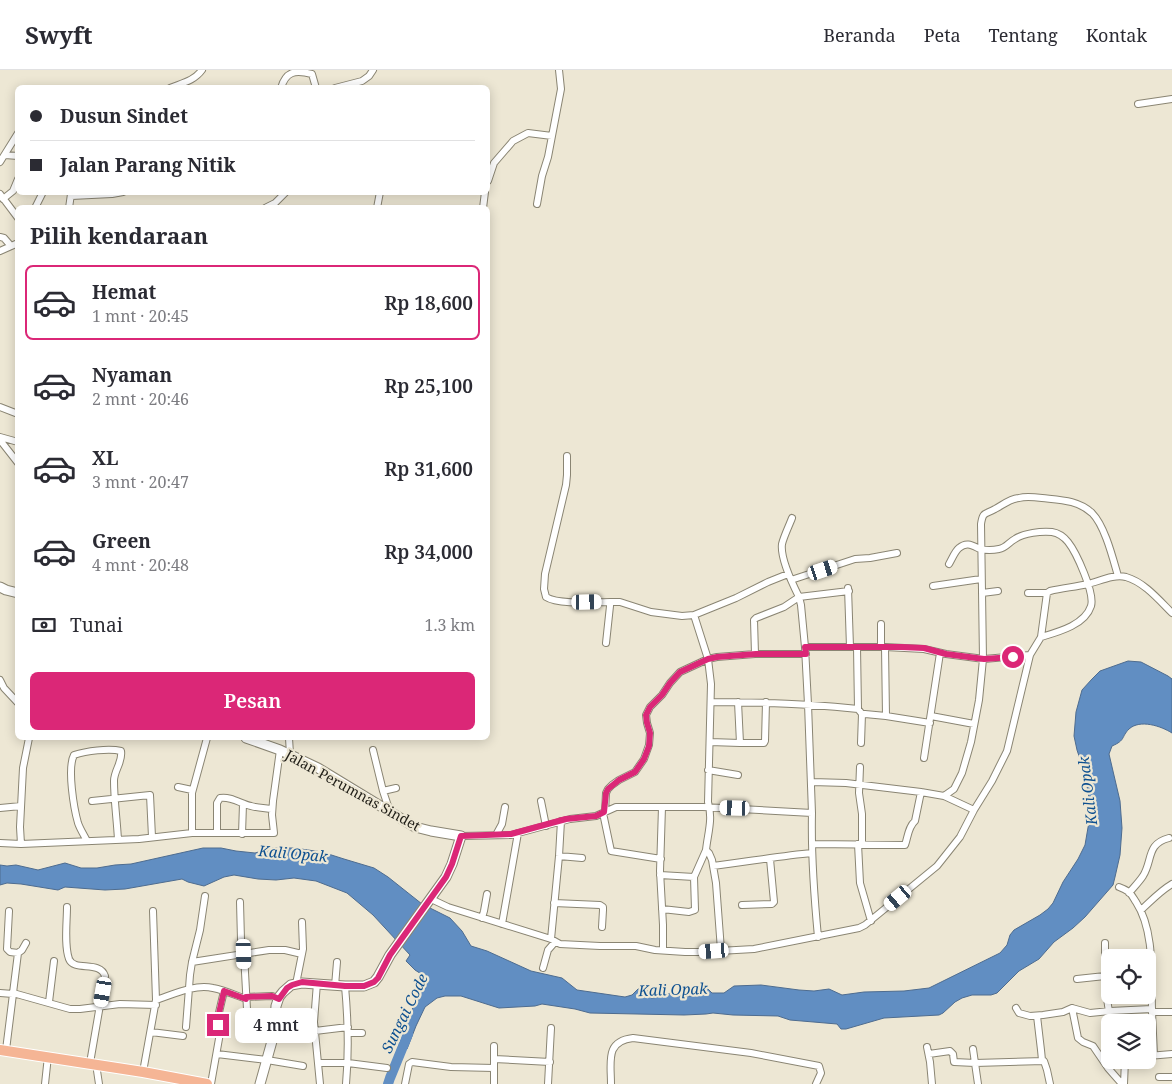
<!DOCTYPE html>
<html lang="id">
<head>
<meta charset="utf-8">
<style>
  :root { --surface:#fff; --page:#f7f7f7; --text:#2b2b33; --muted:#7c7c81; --line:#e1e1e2; --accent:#db2777 }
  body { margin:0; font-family:"Noto Serif",serif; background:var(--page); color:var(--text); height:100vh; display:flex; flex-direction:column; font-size:19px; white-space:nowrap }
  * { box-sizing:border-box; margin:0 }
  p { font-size:16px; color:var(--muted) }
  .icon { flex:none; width:28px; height:28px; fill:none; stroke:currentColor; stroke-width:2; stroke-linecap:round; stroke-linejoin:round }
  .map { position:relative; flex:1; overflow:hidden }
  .sheet { position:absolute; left:15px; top:135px; width:475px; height:535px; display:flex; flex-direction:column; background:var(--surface); border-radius:8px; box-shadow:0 2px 12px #0003 }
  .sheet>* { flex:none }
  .top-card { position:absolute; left:15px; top:15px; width:475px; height:110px; border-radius:8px; box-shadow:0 2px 12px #0003; display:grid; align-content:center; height:110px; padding:0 15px; background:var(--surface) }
  .tools { position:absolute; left:1101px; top:879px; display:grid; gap:10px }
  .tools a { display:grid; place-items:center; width:55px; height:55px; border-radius:8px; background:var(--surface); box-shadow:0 2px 12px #0003; font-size:25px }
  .end { position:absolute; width:22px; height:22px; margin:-11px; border:6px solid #db2777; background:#fff; box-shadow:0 0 0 2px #fff }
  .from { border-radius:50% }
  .bubble { position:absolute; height:35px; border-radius:8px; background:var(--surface); box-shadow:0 2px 12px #0003; font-size:16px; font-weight:600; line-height:35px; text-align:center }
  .car { position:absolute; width:15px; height:30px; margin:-15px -8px; border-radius:6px; box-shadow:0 0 4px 1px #0007; background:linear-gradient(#fff 24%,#345 0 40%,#fff 0 76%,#345 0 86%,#fff 0) }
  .top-card b { display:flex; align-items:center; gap:18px; height:48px; font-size:19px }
  .top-card b+b { border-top:1px solid var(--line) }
  .top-card i { width:12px; height:12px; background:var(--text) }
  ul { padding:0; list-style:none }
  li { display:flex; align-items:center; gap:15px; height:75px; margin:0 10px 8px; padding:0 5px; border:2px solid transparent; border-radius:8px }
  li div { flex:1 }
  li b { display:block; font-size:19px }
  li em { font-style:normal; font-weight:600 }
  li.on { border-color:var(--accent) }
  li>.icon { width:45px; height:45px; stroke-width:1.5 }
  h2 { padding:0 15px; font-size:22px; line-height:60px }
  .pay { display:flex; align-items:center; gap:12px; height:55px; padding:0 15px; font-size:19px }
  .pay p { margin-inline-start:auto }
  .cta { display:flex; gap:10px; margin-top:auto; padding:10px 15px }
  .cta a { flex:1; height:58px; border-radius:8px; background:var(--accent); color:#fff; font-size:20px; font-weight:600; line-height:58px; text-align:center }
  header { display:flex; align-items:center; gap:30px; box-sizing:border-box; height:70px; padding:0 25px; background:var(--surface); border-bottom:1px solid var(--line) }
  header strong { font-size:24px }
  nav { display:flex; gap:28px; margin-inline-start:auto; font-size:18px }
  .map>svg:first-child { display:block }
  .water { fill:#618ec2; stroke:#4e6c8f }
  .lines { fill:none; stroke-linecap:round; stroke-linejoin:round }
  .river { stroke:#618ec2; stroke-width:10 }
  .street-casing { stroke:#8a8573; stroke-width:8 }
  .secondary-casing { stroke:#8a8573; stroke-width:11 }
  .primary-casing { stroke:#fff; stroke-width:12 }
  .street { stroke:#fff; stroke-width:6 }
  .secondary { stroke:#fff; stroke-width:9 }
  .primary { stroke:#f5b595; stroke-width:10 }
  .route { stroke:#db2777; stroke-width:6 }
  .labels { text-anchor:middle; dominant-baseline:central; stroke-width:4.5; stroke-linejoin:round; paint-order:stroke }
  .street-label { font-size:14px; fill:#201e17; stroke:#ede7d4 }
  .water-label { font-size:15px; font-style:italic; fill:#0e5090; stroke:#ede7d4 }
</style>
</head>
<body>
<header>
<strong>Swyft</strong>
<nav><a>Beranda</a><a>Peta</a><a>Tentang</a><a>Kontak</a></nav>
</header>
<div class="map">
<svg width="1172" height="1014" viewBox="0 0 1172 1014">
  <rect width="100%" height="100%" fill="#ede7d4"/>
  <path class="water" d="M1128,591L1141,592L1168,606L1172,609V663C1161,656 1140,649 1129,659C1121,667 1126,670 1112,676L1109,684L1120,731L1122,758L1120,785L1115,807L1113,815L1085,847L1073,858L1054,872L1039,889L1019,901L997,923L991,925H972L962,928L955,932L943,943L939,945L884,948L846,959H841L837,954L790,950L778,946L733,945L713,943L706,944L684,945L590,943L575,939L542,934L535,936L499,938L461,926H445L437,928L425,937L416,956L407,979L401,972L415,931L421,922L426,907L415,900L406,891L410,885L373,845L347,823L316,811L294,808L276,810L258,809L234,805L224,807L204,816L188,812L182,809L125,819L105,820L65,817L58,820L21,814L7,813L0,815V795L7,796L16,795L38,800L65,793L81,798H97L115,795L131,794L203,778H221L236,781L255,783L273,778H294L322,782L344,789L374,798L388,807L422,834L450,848L462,861L471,876L487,881L531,901L562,908L577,920L625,927L632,925L638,919L646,918L651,928C657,928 658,926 663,925C671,922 678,923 686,924L687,926H692L699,917L705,916L712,923H724L734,916L761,915L799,920L814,921L829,919L842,925L864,922L904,921L929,918L1000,883L1007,875L1010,865L1014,860L1040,845L1048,839L1053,833L1063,812L1078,789L1085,775L1091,740L1085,704L1077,680L1074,666L1076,642L1082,620L1092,609L1100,601Z"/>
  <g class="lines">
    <path class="river" d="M388,1014L390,1008L408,964"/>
    <g class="street-casing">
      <path id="street" d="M170,18C182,13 194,11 202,0
        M281,18C286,1 295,0 312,4L316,18
        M335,18L362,11L369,6L373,0
        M1138,34L1172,29
        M5,85L18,86
        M0,92L18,63
        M488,111L494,93L513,71L528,63L552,66
        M0,124L18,148
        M71,126L112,124L123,122
        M3,129L13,121L18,109
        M537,134L542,106L548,87L552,66L561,19L559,0
        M35,138L43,122
        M69,138L71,124
        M265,138L275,133L286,122
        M377,138L380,122
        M483,138L485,122
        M0,167L4,168L11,176
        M0,181L18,173
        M0,337L18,344
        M0,367L18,372
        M0,370L18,393
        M567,386V405L566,415L545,504L544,519L546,527C558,535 595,532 610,532
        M949,494C952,489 955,481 959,478C967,471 973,476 980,479C985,480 994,480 999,479C1006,478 1009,472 1015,469C1024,463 1041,461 1052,462C1058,463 1064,467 1068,472C1076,482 1095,523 1091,536C1085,555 1058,562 1041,567
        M791,510L855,489L870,488L897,483
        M933,516L981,509
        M848,518L850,577
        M982,523L998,521
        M1028,523H1047
        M606,573L610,536V532H620L651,542L682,546L694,545L736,528L768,512L788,504
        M805,577H885L924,579L946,584L984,589L1030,585
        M857,577L858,639
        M881,577V554
        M885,577L886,646
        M755,584H806
        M0,610L4,618L18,633
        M711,632C760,632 809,634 858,639L862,644H865L886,646L930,653
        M738,632L740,673
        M931,646L974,654
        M289,668L290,684
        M710,672L740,673H764L765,671L766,632
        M861,673L862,644
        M373,680L383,721L390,742
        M924,688L940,583
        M860,697L859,723L862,744V774
        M708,700L738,705
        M812,712L846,713L921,722L944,726L974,740
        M178,717L192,720
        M383,721L396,718
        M944,726L954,719L962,703L971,672L979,630L983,589L981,454C983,441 985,445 995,439C1003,435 1009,429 1019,428C1026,426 1034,427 1042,428C1060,430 1078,430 1092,443C1105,456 1113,489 1118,506
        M92,731L150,725L152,767
        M541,731L546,756
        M662,737L660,801L663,855V880
        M0,738L21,736
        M605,742L606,723L608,719L612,715L619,710L635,702L644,689L649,675L650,663L647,653L646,645L650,637L662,625L670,613L680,602L708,589L694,545
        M603,743L611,781L661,789
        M812,743C811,784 814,825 818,867
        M217,762V733L220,728C231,726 241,734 251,736C258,738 265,738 272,739
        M192,763V723L207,668
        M242,764L243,734
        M496,765L502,754L505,737
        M461,766L511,765L570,749L596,746L616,737H703L812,743L808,634L805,577L801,535L799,527L849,521
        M87,771C84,765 80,759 78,753C74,739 67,698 74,685C86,681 109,678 121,681C123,692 114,700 114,711C114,730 117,750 118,770
        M0,773L21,774L139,769L192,763H274L272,745L273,731L280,680
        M21,774L20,757L23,698L29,668
        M812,774L905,775C908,767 908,757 915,751L921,722
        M858,774L860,813L871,851
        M559,786L582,788
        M713,796C746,792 779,786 812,783
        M660,805L694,807
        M1119,817C1122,818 1126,820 1129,822C1132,825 1134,829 1136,832C1155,861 1151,906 1152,939
        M1129,823C1134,817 1139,812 1143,806C1153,790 1146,774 1169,768
        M431,829L448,837L551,869L560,874L600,876H636L655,880L685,882H701L754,879L859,858L865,855L937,796L960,767L974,740L992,711L1007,681L1030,585L1041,567L1047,523L1050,521C1062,518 1075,517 1088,514C1100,511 1114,504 1126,507C1144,512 1159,530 1172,543
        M240,832L241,870L244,884L247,939L250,942L252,943L275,945
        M554,833L600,835L603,837V840L602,857
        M742,835L772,834L774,832L770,789
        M67,837C67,852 64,875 69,889C74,902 100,890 105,906L90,993
        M662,839L689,842L695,840L694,807L706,780
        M1141,840C1151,831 1160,821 1172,814
        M9,841L7,879L10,882L18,883
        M153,841L156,930
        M482,848L484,841L487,824
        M502,854L518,763
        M551,869L559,786L561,751
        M1105,873V915L1109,942
        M721,880L716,813L712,790L709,783L706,780C708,762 713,749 708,732L711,614L708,589L717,587L755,584L754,550L756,548L784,537L799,527C793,515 780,488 782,474C784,466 789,456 792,448
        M192,892L269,880H285L302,884
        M543,898L548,880L555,872
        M1077,909L1105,906
        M317,913L314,952L320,1014
        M296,914L303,879L302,852
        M335,916L337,892
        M345,916C348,949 349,981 346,1014
        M0,923L13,924V923L70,939H80L120,934L156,935
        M13,923L18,883L22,880L26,873
        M246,927L272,926L279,929
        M49,932L54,891
        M1016,938L1019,943L1030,946L1043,945L1063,942L1072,938L1090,943L1110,941L1111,952
        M1072,938L1078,968L1083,972L1093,976L1108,998L1122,1014
        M1110,941L1152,939V942H1172
        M1152,942L1154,985
        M1037,946L1041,980L1042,990
        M186,957L190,905L192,892L200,860L205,826
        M315,961L348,957
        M151,962L183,966
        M348,963H362
        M927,977L930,992L932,1014
        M973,979L975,993L1044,991L1047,1000L1050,1014
        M6,980L13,924
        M217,984L267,990L303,996
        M929,984L950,981L953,984L954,992L975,993L978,1014
        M1148,986L1172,984
        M494,989L550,992
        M319,993H348L387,998
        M96,994L99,1014
        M143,1002L156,930C174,924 194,914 213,918C224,920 235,925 246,929
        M1159,1007H1172
        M45,1014L48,986
        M211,1014L220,963L217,951L224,921
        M405,1014L409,994L412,992L451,997L494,998
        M494,1014V976
        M548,1014L551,958
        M611,1014C611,992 605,971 633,968L751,983L819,996L821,1003L816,1014
        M1124,1014L1125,990"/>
    </g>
    <g class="secondary-casing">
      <path id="secondary" d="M0,517L6,520L18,523
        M246,668L280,680L318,698L415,757L431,761L461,766L452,794L446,807L390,885L378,907L374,912L364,916H345L302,913L291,915L283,922L279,927L276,936L274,964L260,1014"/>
    </g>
    <g class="primary-casing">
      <path id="primary" d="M0,980L143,1002L207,1014"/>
    </g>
    <use href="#street" class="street"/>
    <use href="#secondary" class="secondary"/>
    <use href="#primary" class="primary"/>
  </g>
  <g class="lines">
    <path class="route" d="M218,955L217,952L224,921L246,929V927L272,926L279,929L287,918L292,915L302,912L345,916H364L374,912L378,908L390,885L446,807L452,794L461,766L511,764L566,749L596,746L604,742L606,723L608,719L619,710L635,702L644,689L649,676L650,663L647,653L646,645L650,637L662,625L670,613L680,602L708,589L717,587L756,584H806L805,577H901L924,578L946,584L984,589L1013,587"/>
  </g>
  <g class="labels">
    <g class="street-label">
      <text transform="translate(353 720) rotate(29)">Jalan Perumnas Sindet</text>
    </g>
    <g class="water-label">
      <text transform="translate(1087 721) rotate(-97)">Kali Opak</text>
      <text transform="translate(293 783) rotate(5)">Kali Opak</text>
      <text transform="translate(673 919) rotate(-2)">Kali Opak</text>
      <text transform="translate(404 943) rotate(-64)">Sungai Code</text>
    </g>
  </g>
</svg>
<div class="tools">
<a><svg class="icon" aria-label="locate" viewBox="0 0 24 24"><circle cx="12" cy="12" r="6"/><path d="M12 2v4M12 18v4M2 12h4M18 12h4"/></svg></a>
<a><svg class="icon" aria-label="layers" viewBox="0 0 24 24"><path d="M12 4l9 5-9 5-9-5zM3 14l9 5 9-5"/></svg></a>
</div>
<i class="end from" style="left:1013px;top:587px"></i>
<i class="end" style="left:218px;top:955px"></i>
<div class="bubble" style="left:235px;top:938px;width:82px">4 mnt</div>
<i class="car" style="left:823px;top:500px;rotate:72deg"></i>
<i class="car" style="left:587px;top:532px;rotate:89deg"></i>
<i class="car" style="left:735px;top:738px;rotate:272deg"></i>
<i class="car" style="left:898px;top:828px;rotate:230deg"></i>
<i class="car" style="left:714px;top:881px;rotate:266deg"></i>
<i class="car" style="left:244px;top:884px;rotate:178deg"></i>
<i class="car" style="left:103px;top:922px;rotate:190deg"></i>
<div class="top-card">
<b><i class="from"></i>Dusun Sindet</b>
<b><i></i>Jalan Parang Nitik</b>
</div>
<section class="sheet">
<h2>Pilih kendaraan</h2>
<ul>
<li class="on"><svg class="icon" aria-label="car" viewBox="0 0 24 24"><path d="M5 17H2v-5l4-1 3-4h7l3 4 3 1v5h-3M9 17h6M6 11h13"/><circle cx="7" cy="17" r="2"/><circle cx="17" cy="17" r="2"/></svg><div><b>Hemat</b><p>1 mnt · 20:45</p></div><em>Rp 18,600</em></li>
<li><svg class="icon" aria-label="car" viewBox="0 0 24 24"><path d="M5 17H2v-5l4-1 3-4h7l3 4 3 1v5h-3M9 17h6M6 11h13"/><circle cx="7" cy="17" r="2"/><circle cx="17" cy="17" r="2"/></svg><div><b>Nyaman</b><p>2 mnt · 20:46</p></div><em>Rp 25,100</em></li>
<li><svg class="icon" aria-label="car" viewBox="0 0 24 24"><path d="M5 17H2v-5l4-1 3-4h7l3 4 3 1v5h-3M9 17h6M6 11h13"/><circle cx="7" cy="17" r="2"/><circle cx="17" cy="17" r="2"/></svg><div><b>XL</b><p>3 mnt · 20:47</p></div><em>Rp 31,600</em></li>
<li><svg class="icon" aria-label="car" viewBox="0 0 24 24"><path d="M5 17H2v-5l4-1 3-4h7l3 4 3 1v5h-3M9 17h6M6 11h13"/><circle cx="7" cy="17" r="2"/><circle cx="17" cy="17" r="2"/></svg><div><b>Green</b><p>4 mnt · 20:48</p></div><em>Rp 34,000</em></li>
</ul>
<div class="pay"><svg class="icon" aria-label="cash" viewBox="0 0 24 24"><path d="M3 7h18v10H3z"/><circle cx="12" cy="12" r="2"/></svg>Tunai<p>1.3 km</p></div>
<div class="cta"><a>Pesan</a></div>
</section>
</div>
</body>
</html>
